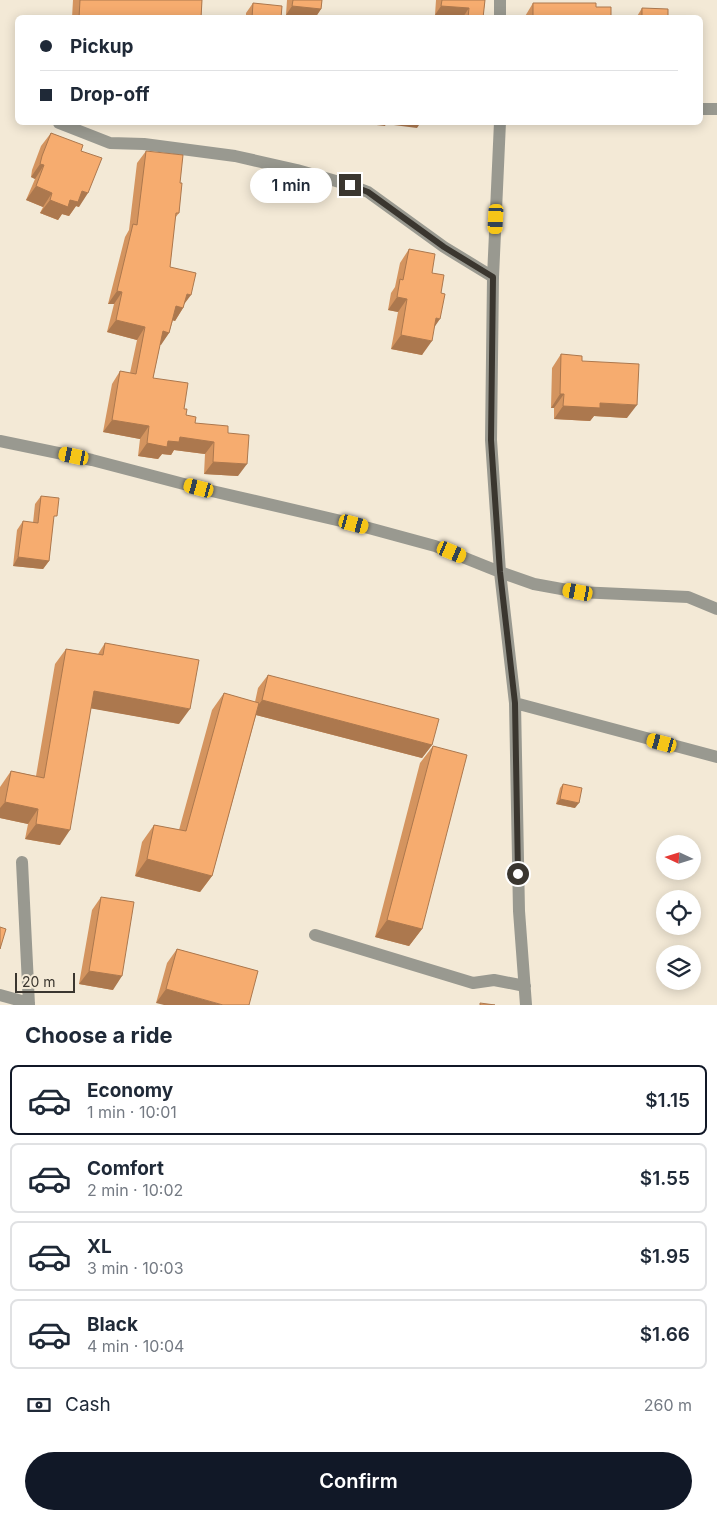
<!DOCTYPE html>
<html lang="en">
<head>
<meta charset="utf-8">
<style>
  :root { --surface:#fff; --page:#f6f6f7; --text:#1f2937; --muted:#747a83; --line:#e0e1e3; --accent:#111827 }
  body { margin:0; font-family:Inter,sans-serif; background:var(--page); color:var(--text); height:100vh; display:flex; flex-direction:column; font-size:19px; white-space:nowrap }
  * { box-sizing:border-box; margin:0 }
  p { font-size:16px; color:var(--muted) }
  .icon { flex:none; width:28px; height:28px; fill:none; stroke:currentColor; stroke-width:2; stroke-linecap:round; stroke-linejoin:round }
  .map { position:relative; height:1005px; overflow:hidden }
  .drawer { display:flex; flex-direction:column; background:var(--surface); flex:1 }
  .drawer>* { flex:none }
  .guide { position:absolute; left:15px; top:15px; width:688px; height:110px; border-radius:8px; box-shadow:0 2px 12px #0003; display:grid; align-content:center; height:110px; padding:0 25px; background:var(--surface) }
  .needle { width:32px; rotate:274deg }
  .fabs { position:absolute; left:656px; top:835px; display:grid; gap:10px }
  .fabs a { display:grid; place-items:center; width:45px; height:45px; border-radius:50%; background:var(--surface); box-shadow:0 2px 12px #0003; font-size:25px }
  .scale { position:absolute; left:15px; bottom:12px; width:60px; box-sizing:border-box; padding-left:5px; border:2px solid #3a362f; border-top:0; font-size:14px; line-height:18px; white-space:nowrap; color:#3a362f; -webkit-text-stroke:4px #f3e9d6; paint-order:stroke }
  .end { position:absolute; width:22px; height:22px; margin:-11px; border:6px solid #3a362f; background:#fff; box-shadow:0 0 0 2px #fff }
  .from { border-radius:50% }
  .bubble { position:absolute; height:35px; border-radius:18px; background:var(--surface); box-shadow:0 2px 12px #0003; font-size:16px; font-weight:600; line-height:35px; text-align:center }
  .car { position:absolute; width:15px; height:30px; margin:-15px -8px; border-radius:6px; box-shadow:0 0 4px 1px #0007; background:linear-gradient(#f5c518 24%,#345 0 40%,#f5c518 0 76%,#345 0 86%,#f5c518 0) }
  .guide b { display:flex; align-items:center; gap:18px; height:48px; font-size:19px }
  .guide b+b { border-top:1px solid var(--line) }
  .guide i { width:12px; height:12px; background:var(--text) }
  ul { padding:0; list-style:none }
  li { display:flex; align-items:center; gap:15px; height:70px; margin:0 10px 8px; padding:0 15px; border:2px solid var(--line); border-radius:8px }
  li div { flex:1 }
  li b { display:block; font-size:19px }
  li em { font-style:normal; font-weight:600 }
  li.on { border-color:var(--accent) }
  li>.icon { width:45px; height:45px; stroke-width:1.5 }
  h2 { padding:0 25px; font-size:22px; line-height:60px }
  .pay { display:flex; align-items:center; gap:12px; height:55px; padding:0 25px; font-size:19px }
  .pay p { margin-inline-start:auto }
  .action { display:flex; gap:10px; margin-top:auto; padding:10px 25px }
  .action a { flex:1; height:58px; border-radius:30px; background:var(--accent); color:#fff; font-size:20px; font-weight:600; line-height:58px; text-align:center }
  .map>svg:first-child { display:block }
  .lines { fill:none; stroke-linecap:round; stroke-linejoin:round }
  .minor { stroke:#999990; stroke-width:12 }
  .wall { fill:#d4945f }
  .shaded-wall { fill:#ac784e }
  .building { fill:#f6ac6f; stroke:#ac784e }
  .route { stroke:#3a362f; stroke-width:6 }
</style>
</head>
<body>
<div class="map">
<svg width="717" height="1005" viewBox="0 0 717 1005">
  <rect width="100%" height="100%" fill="#f3e9d6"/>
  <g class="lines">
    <path class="minor" d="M500,0V18
      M700,109H717
      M500,122L493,277L491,440L500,572L515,703L519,911L526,1005
      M59,123L110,143L144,144L235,156L297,170L350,185L368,192L444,247L493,277
      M0,441L92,460L199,488L354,524L435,546L500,572L534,584L578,592L688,597L717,609
      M515,703L717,757
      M22,862L29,1005
      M315,935L473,983L494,980L525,986
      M0,995L29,1003"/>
  </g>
  <path class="wall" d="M73,0H202L201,18H72Z
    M287,0H322L321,9L315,18L286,15Z
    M436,0H485L483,18H463L435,15Z
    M253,3L281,18H246V13Z
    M533,3L596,7L611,18H524Z
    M642,8L668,18H636Z
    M51,133L81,151L79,207L76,206L69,216L62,214L58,220L40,213L43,207L26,200L35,179L31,177L32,170L41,146Z
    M146,151L180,183L179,213L175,218L170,267L184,304L183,308L175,321L173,320L169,333L160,345L153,378L184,409L186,415L195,423L228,433L238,476L204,474L205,454L174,450L171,455L162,454L158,459L138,456L140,439L103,432L112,384L120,371L130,373L137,340L107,332L114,304H108L125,237L129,230L137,163Z
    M409,249L432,273L434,327L422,355L391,349L398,312L388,310L391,293L395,287L400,263Z
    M561,354L582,361L627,418L594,416L590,421L554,419V408H551L552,368Z
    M41,496L53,522L49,561L43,569L13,566L17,530L23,521L33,523L35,504Z
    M105,643L179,724L91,708L60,845L25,839L28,824L0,818V787L11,771L36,776L55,664L66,649L98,654Z
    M268,675L432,745L422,758L256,715L212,876L200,892L135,876L142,842L154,825L179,830L212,710L224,693L255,702L258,688Z
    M433,746L422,929L409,946L375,937L420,763Z
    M563,784L575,808L556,804L560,788Z
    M101,897L113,990L79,984L92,910Z
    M177,949L258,971L156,1003L167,963Z"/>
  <path class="shaded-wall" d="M292,6L321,9L315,18L286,15Z
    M441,6L469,8L463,17L435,15Z
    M359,122H421L417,128L386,124L385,126L359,123Z
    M40,164L44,165L35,179L31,177Z
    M36,186L52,193L43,207L26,200Z
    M82,191L88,193L79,207L76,206L69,216L62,214L58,220L40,213L50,200Z
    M117,291L122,292L114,304H108Z
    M187,294L191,295L182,307Z
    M397,297L407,299L398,312L388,310Z
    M176,306L183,308L175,321L167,319Z
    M436,318L440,319L431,332Z
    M116,320L145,327L137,340L107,332Z
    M163,331L169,333L161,345L154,344Z
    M401,335L432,341L422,355L391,349Z
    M560,394H564L554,408H551Z
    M600,403L637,405L627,418L594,416L590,421L554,419L563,406Z
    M112,420L149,426L140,439L103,432Z
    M180,437L214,442L205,454L174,450L171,455L162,454L158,459L138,456L147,443L168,441Z
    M213,462L247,464L238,476L204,474Z
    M18,557L49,561L43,569L13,566Z
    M94,691L190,709L179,724L83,707Z
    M262,700L432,745L422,758L252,714Z
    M560,799L579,803L575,808L556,804Z
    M5,802L38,809L28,824L0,818V808Z
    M36,824L70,830L60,845L25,839Z
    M147,859L212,876L200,892L135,876Z
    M387,920L422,929L409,946L375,937Z
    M89,971L122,976L113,990L79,984Z
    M166,989L223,1005H164L156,1003Z"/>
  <path class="building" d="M80,0H202L201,18H79Z
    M293,0H322L321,9L292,6Z
    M442,0H485L483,18H468L469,8L441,6Z
    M253,3L282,6L281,18H252Z
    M533,3H596V7H611V18H533Z
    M642,8L668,9V18H642Z
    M51,133L83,145L81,151L102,158L88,193L82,191L78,202L70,200L68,207L50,200L52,193L36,186L44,165L40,164L42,156Z
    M146,151L183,155L180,183H182L179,213H176L170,267L196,273L191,295L187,294L183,308L176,306L169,333L163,331L153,378L188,383L184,409H187L186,415L196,417L195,423L228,426V433L249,435L247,464L213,462L214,442L180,437L179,442L168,441L167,447L147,443L149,426L112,420L120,371L136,374L145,327L116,320L122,292L117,291L133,224L137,225Z
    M409,249L435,254L432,273L444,275L441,293L445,294L440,319L436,318L432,341L401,335L407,299L397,297L400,279L403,280Z
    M561,354L582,356V361L639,364L637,405L600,403V408L563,406L564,394H560Z
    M41,496L59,498L57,516H54L49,561L18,557L23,521L38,523Z
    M105,643L199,660L190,709L94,691L70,830L36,824L38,809L5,802L11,771L44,778L66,649L103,655Z
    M268,675L439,719L432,745L262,700Z
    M224,693L259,703L212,876L147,859L154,825L186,831Z
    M433,746L467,755L422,929L387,920Z
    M563,784L582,788L579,803L560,799Z
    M101,897L134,902L122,976L89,971Z
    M0,927L6,929L0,949Z
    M177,949L258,971L249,1005H223L166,989Z
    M480,1003L495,1005H480Z"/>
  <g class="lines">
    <path class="route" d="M350,185L368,192L444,247L493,277L491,440L500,572L515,703L518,874"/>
  </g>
</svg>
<div class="fabs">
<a><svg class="needle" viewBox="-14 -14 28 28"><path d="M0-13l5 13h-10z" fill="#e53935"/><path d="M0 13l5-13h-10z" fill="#747a83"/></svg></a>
<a><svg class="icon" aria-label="locate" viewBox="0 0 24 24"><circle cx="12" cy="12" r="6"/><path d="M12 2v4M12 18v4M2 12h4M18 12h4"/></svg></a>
<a><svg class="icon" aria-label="layers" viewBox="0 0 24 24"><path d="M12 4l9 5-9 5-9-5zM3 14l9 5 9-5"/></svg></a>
</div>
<div class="scale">20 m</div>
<i class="end from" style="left:518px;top:874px"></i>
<i class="end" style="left:350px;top:185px"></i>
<div class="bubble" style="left:250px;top:168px;width:82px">1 min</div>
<i class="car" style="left:496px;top:219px;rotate:183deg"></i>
<i class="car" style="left:74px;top:456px;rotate:282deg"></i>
<i class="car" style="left:199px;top:488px;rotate:285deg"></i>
<i class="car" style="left:354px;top:524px;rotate:105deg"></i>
<i class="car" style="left:452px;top:552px;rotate:113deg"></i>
<i class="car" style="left:578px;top:592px;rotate:280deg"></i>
<i class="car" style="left:662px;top:743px;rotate:285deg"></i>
<div class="guide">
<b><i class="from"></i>Pickup</b>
<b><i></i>Drop-off</b>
</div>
</div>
<section class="drawer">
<h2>Choose a ride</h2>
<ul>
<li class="on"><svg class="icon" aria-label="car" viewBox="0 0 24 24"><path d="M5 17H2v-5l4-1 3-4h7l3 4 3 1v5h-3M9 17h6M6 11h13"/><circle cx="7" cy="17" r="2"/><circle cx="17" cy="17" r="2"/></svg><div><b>Economy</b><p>1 min · 10:01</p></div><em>$1.15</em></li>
<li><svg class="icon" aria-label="car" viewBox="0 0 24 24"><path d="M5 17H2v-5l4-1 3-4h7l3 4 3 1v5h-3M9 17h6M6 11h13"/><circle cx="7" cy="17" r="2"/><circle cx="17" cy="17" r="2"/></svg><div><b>Comfort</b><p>2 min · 10:02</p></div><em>$1.55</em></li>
<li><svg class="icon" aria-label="car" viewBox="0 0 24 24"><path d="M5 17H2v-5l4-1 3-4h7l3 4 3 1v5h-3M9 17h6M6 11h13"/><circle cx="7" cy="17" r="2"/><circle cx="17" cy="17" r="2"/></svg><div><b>XL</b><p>3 min · 10:03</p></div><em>$1.95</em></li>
<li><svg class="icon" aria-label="car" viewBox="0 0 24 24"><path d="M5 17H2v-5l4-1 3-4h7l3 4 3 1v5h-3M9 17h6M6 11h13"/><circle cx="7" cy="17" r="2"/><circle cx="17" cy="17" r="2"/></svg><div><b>Black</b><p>4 min · 10:04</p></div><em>$1.66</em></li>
</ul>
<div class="pay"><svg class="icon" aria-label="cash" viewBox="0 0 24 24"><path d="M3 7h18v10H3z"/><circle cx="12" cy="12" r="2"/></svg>Cash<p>260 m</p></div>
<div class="action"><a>Confirm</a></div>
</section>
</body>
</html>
